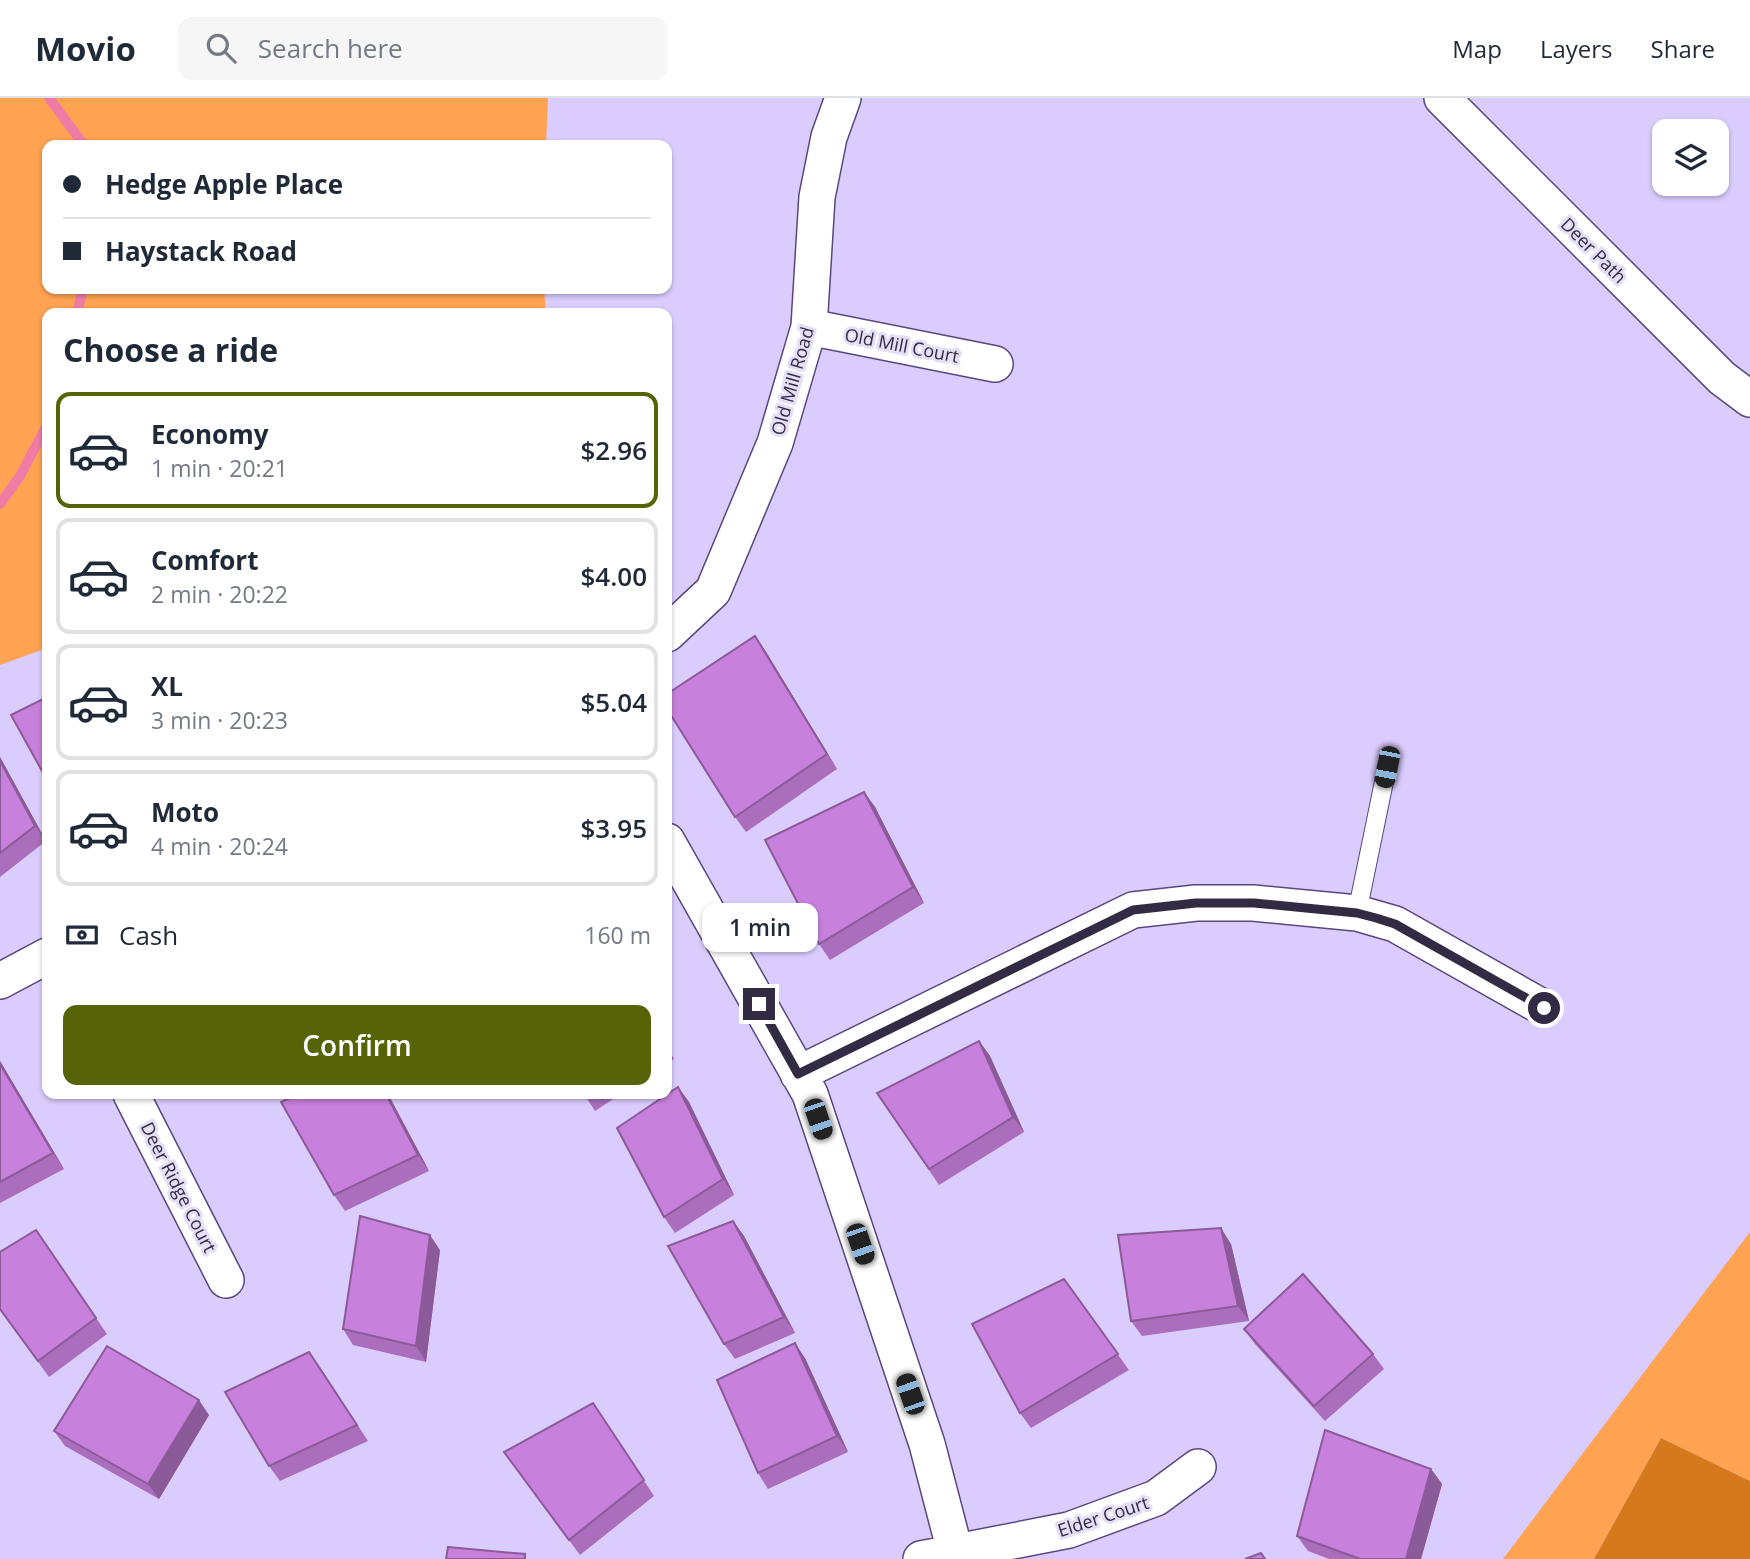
<!DOCTYPE html>
<html lang="en">
<head>
<meta charset="utf-8">
<style>
  :root { --surface:#fff; --page:#f6f6f7; --text:#1f2937; --muted:#747a83; --line:#e0e1e3; --accent:#566407 }
  body { margin:0; font-family:"Open Sans",sans-serif; background:var(--page); color:var(--text); height:100vh; display:flex; flex-direction:column; font-size:26px; white-space:nowrap }
  * { box-sizing:border-box; margin:0 }
  p { font-size:23px; color:var(--muted) }
  .icon { flex:none; width:38px; height:38px; fill:none; stroke:currentColor; stroke-width:2; stroke-linecap:round; stroke-linejoin:round }
  .map { position:relative; flex:1; overflow:hidden }
  .side { position:absolute; left:42px; top:210px; width:630px; height:791px; display:flex; flex-direction:column; background:var(--surface); border-radius:14px; box-shadow:0 2px 5px #0004 }
  .side>* { flex:none }
  .top-card { position:absolute; left:42px; top:42px; width:630px; height:154px; border-radius:14px; box-shadow:0 2px 5px #0004; display:grid; align-content:center; height:154px; padding:0 21px; background:var(--surface) }
  .fabs { position:absolute; left:1652px; top:21px; display:grid; gap:14px }
  .fabs a { display:grid; place-items:center; width:77px; height:77px; border-radius:14px; background:var(--surface); box-shadow:0 2px 5px #0004; font-size:35px }
  .end { position:absolute; width:32px; height:32px; margin:-16px; border:9px solid #332b43; background:#fff; box-shadow:0 0 0 4px #fff }
  .from { border-radius:50% }
  .bubble { position:absolute; height:49px; border-radius:14px; background:var(--surface); box-shadow:0 2px 5px #0004; font-size:23px; font-weight:600; line-height:49px; text-align:center }
  .car { position:absolute; width:21px; height:42px; margin:-21px -10px; border-radius:9px; box-shadow:0 0 5px 2px #0007; background:linear-gradient(#222 24%,#8ab4d8 0 40%,#222 0 76%,#8ab4d8 0 86%,#222 0) }
  .top-card b { display:flex; align-items:center; gap:24px; height:66px; font-size:26px }
  .top-card b+b { border-top:2px solid var(--line) }
  .top-card i { width:18px; height:18px; background:var(--text) }
  ul { padding:0; list-style:none }
  li { display:flex; align-items:center; gap:21px; height:116px; margin:0 14px 10px; padding:0 7px; border:4px solid var(--line); border-radius:14px }
  li div { flex:1 }
  li b { display:block; font-size:26px }
  li em { font-style:normal; font-weight:600 }
  li.selected { border-color:var(--accent) }
  li>.icon { width:63px; height:63px; stroke-width:1.5 }
  h2 { padding:0 21px; font-size:32px; line-height:84px }
  .pay { display:flex; align-items:center; gap:18px; height:77px; padding:0 21px; font-size:26px }
  .pay p { margin-inline-start:auto }
  .cta { display:flex; gap:14px; margin-top:auto; padding:14px 21px }
  .cta a { flex:1; height:80px; border-radius:14px; background:var(--accent); color:#fff; font-size:28px; font-weight:600; line-height:80px; text-align:center }
  header { display:flex; align-items:center; gap:42px; box-sizing:border-box; height:98px; padding:0 35px; background:var(--surface); border-bottom:2px solid var(--line) }
  header strong { font-size:33px }
  nav { display:flex; gap:38px; margin-inline-start:auto; font-size:24px }
  .search { width:490px; height:63px; background:var(--page); display:flex; align-items:center; gap:18px; box-sizing:border-box; padding:0 24px; border-radius:14px; color:var(--muted); font-size:26px }
  .map>svg:first-child { display:block }
  .green { fill:#ffa252 }
  .forest { fill:#d5791c }
  .lines { fill:none; stroke-linecap:round; stroke-linejoin:round }
  .stream { stroke:#f07ca5; stroke-width:10 }
  .service-casing { stroke:#5a477d; stroke-width:20 }
  .minor-casing { stroke:#5a477d; stroke-width:38 }
  .service { stroke:#fff; stroke-width:18 }
  .minor { stroke:#fff; stroke-width:35 }
  .wall { fill:#ab6ebc }
  .shaded-wall { fill:#8b5a99 }
  .building { fill:#c780db; stroke:#8b5a99; stroke-width:2 }
  .route { stroke:#332b43; stroke-width:9 }
  .labels { text-anchor:middle; dominant-baseline:central; stroke-width:6; stroke-linejoin:round; paint-order:stroke }
  .street-label { font-size:18px; fill:#332b43; stroke:#e5def7 }
</style>
</head>
<body>
<header>
<strong>Movio</strong>
<div class="search"><svg class="icon" aria-label="search" viewBox="0 0 24 24"><circle cx="10" cy="10" r="6"/><path d="M15 15l6 6"/></svg>Search here</div>
<nav><a>Map</a><a>Layers</a><a>Share</a></nav>
</header>
<div class="map">
<svg width="1750" height="1461" viewBox="0 0 1750 1461">
  <rect width="100%" height="100%" fill="#dbccfe"/>
  <path class="green" d="M0,0H548L546,47H47V191H544L546,215H47V550L0,567Z
    M1750,1134V1383L1661,1340L1594,1461H1503Z"/>
  <path class="forest" d="M1661,1340L1750,1383V1461H1594Z"/>
  <g class="lines">
    <path class="stream" d="M49,0L84,47
      M77,215L83,191
      M0,406L20,378L47,327"/>
    <g class="service-casing">
      <path id="service" d="M1357,815L1387,669"/>
    </g>
    <g class="minor-casing">
      <path id="minor" d="M1442,0L1722,280L1750,301
        M809,229L995,266
        M667,536L713,493L775,345L809,229L817,99L829,39L843,0
        M667,743L810,996L927,1346L957,1461
        M0,883L47,858
        M798,976L1133,812L1196,805H1253L1357,815L1395,826L1544,910
        M131,996L226,1182
        M921,1461L1069,1432L1156,1400L1198,1369"/>
    </g>
    <use href="#service" class="service"/>
    <use href="#minor" class="minor"/>
  </g>
  <path class="wall" d="M755,538L766,554L837,671L746,734L735,719Z
    M0,659L46,743L0,779Z
    M864,694L875,709L924,805L830,862L819,846Z
    M979,943L990,958L1024,1034L939,1087L877,995Z
    M667,949L674,961L667,965Z
    M0,963L64,1071L0,1105Z
    M678,989L689,1004L734,1097L675,1135L664,1119Z
    M298,996H388L429,1073L345,1113L334,1097Z
    M584,996H621L595,1013Z
    M733,1123L744,1138L795,1235L735,1261L724,1246Z
    M36,1132L107,1236L49,1279L0,1211Z
    M1231,1146L1249,1223L1142,1238L1131,1223Z
    M440,1152L426,1264L353,1247L343,1231Z
    M1064,1181L1129,1272L1031,1330L1020,1315Z
    M1244,1231L1373,1256L1384,1271L1325,1323L1255,1246Z
    M805,1260L848,1354L768,1391L758,1375Z
    M320,1269L368,1343L280,1383L269,1368Z
    M593,1305L654,1398L580,1457L515,1369Z
    M209,1317L159,1401L65,1348L54,1333Z
    M1431,1371L1442,1386L1421,1461H1329L1308,1453L1297,1438Z"/>
  <path class="shaded-wall" d="M667,368L671,374L667,380Z
    M755,538L766,554L837,671L827,656Z
    M0,659L46,743L35,728L0,663Z
    M864,694L875,709L924,805L913,789Z
    M979,943L990,958L1024,1034L1013,1019Z
    M0,963L64,1071L53,1055L0,966Z
    M678,989L689,1004L734,1097L723,1081Z
    M386,996H388L429,1073L418,1057Z
    M733,1123L744,1138L795,1235L784,1219Z
    M1221,1130L1231,1146L1249,1223L1238,1208Z
    M430,1137L440,1152L426,1264L416,1248Z
    M795,1245L805,1260L848,1354L837,1338Z
    M199,1302L209,1317L159,1401L148,1386Z
    M1431,1371L1442,1386L1421,1461H1406Z"/>
  <path class="building" d="M755,538L827,656L735,719L667,611V596Z
    M47,599V682L11,617Z
    M0,663L35,728L0,755Z
    M864,694L913,789L819,846L765,742Z
    M979,943L1013,1019L929,1071L877,995Z
    M0,966L53,1055L0,1084Z
    M678,989L723,1081L664,1119L617,1030Z
    M298,996H386L418,1057L334,1097L281,1004Z
    M360,1118L430,1137L416,1248L343,1231Z
    M733,1123L784,1219L724,1246L668,1148Z
    M1221,1130L1238,1208L1131,1223L1118,1137Z
    M36,1132L96,1220L38,1263L0,1211V1154Z
    M1303,1176L1373,1256L1314,1308L1244,1231Z
    M1064,1181L1118,1256L1020,1315L972,1226Z
    M795,1245L837,1338L758,1375L717,1282Z
    M107,1248L199,1302L148,1386L54,1333Z
    M309,1254L357,1327L269,1368L225,1294Z
    M593,1305L644,1382L569,1442L504,1354Z
    M1325,1332L1431,1371L1406,1461H1360L1297,1438Z
    M448,1449L525,1456V1461H446Z
    M1261,1455L1265,1461H1245Z"/>
  <g class="lines">
    <path class="route" d="M759,906L798,976L1133,812L1196,805H1254L1357,815L1376,820L1395,826L1544,910"/>
  </g>
  <g class="labels">
    <g class="street-label">
      <text transform="translate(1594 152) rotate(45)">Deer Path</text>
      <text transform="translate(902 247) rotate(11)">Old Mill Court</text>
      <text transform="translate(792 283) rotate(-74)">Old Mill Road</text>
      <text transform="translate(179 1089) rotate(63)">Deer Ridge Court</text>
      <text transform="translate(1103 1418) rotate(-18)">Elder Court</text>
    </g>
  </g>
</svg>
<div class="fabs">
<a><svg class="icon" aria-label="layers" viewBox="0 0 24 24"><path d="M12 4l9 5-9 5-9-5zM3 14l9 5 9-5"/></svg></a>
</div>
<i class="end from" style="left:1544px;top:910px"></i>
<i class="end" style="left:759px;top:906px"></i>
<div class="bubble" style="left:702px;top:805px;width:116px">1 min</div>
<i class="car" style="left:1387px;top:669px;rotate:191deg"></i>
<i class="car" style="left:818px;top:1021px;rotate:161deg"></i>
<i class="car" style="left:860px;top:1146px;rotate:161deg"></i>
<i class="car" style="left:910px;top:1296px;rotate:341deg"></i>
<div class="top-card">
<b><i class="from"></i>Hedge Apple Place</b>
<b><i></i>Haystack Road</b>
</div>
<section class="side">
<h2>Choose a ride</h2>
<ul>
<li class="selected"><svg class="icon" aria-label="car" viewBox="0 0 24 24"><path d="M5 17H2v-5l4-1 3-4h7l3 4 3 1v5h-3M9 17h6M6 11h13"/><circle cx="7" cy="17" r="2"/><circle cx="17" cy="17" r="2"/></svg><div><b>Economy</b><p>1 min · 20:21</p></div><em>$2.96</em></li>
<li><svg class="icon" aria-label="car" viewBox="0 0 24 24"><path d="M5 17H2v-5l4-1 3-4h7l3 4 3 1v5h-3M9 17h6M6 11h13"/><circle cx="7" cy="17" r="2"/><circle cx="17" cy="17" r="2"/></svg><div><b>Comfort</b><p>2 min · 20:22</p></div><em>$4.00</em></li>
<li><svg class="icon" aria-label="car" viewBox="0 0 24 24"><path d="M5 17H2v-5l4-1 3-4h7l3 4 3 1v5h-3M9 17h6M6 11h13"/><circle cx="7" cy="17" r="2"/><circle cx="17" cy="17" r="2"/></svg><div><b>XL</b><p>3 min · 20:23</p></div><em>$5.04</em></li>
<li><svg class="icon" aria-label="car" viewBox="0 0 24 24"><path d="M5 17H2v-5l4-1 3-4h7l3 4 3 1v5h-3M9 17h6M6 11h13"/><circle cx="7" cy="17" r="2"/><circle cx="17" cy="17" r="2"/></svg><div><b>Moto</b><p>4 min · 20:24</p></div><em>$3.95</em></li>
</ul>
<div class="pay"><svg class="icon" aria-label="cash" viewBox="0 0 24 24"><path d="M3 7h18v10H3z"/><circle cx="12" cy="12" r="2"/></svg>Cash<p>160 m</p></div>
<div class="cta"><a>Confirm</a></div>
</section>
</div>
</body>
</html>
